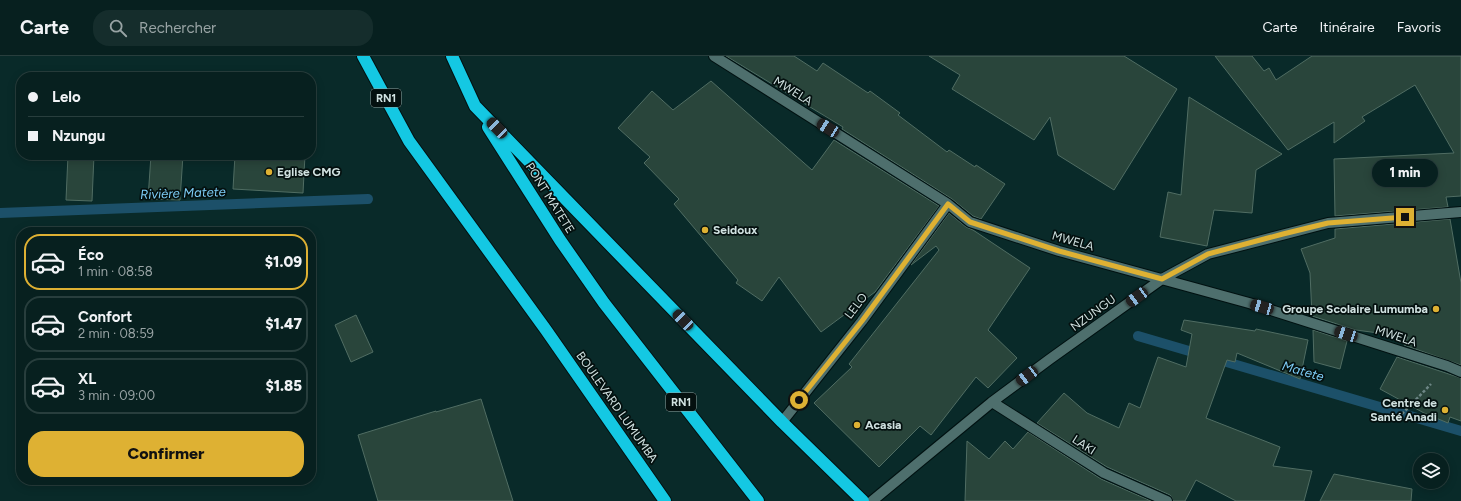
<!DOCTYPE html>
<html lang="fr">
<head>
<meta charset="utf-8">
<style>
  :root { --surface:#07201f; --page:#152d2c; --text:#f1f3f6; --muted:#98a3a4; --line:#283e3d; --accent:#deb133 }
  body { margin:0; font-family:Figtree,sans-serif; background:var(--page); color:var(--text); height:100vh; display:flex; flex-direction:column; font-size:15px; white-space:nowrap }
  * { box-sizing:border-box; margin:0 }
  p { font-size:13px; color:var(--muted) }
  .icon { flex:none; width:22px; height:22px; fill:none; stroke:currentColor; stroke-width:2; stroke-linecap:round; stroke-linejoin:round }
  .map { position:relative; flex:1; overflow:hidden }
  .details { position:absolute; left:16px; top:171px; width:300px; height:258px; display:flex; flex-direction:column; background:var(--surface); border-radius:16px; box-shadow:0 2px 10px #0003,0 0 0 1px var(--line) }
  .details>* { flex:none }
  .banner { position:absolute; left:16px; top:16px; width:300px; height:88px; border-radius:16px; box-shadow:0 2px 10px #0003,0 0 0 1px var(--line); display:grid; align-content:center; height:88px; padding:0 12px; background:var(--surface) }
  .controls { position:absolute; left:1413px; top:397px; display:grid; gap:8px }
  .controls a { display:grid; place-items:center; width:36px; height:36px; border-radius:50%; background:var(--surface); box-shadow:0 2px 10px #0003,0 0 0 1px var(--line); font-size:20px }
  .end { position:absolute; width:18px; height:18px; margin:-9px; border:5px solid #deb133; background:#111; box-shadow:0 0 0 2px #111 }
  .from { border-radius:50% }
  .bubble { position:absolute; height:28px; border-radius:14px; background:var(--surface); box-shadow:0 2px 10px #0003,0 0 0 1px var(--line); font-size:13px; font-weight:800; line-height:28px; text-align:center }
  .car { position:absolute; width:12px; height:24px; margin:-12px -6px; border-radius:5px; box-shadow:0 0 3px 1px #0007; background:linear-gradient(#222 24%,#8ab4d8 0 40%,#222 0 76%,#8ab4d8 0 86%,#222 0) }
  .banner b { display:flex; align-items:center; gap:14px; height:38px; font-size:15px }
  .banner b+b { border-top:1px solid var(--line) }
  .banner i { width:10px; height:10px; background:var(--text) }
  ul { padding:7px 0 0; list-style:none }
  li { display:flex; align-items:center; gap:12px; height:56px; margin:0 8px 6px; padding:0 4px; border:2px solid var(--line); border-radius:16px }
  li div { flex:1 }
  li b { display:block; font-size:15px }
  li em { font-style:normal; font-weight:800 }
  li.current { border-color:var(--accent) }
  li>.icon { width:36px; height:36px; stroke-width:1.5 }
  .cta { display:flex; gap:8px; margin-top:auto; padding:8px 12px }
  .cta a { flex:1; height:46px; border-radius:16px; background:var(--accent); color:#111; font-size:16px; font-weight:800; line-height:46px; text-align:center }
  header { display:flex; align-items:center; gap:24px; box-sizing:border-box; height:56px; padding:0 20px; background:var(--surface); border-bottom:1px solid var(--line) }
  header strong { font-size:19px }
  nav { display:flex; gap:22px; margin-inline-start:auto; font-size:14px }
  .search { width:280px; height:36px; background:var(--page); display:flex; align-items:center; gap:10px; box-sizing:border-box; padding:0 14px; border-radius:16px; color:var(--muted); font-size:15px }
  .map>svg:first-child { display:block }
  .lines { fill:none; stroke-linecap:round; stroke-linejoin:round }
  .stream { stroke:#1c5069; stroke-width:10 }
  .building { fill:#29453b; stroke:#506d63 }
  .street-casing { stroke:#011; stroke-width:12 }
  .highway-casing { stroke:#011; stroke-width:14 }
  .path { stroke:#6d8685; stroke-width:2.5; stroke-dasharray:3 2; stroke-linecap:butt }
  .street { stroke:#4e6f6d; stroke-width:10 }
  .highway { stroke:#14c8e3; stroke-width:12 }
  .route { stroke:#deb133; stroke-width:5 }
  .poi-dot { fill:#deb133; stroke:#04100f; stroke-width:1.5 }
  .labels { text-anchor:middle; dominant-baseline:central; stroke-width:3.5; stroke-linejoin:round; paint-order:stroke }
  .shield { fill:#04100f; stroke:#94a3a2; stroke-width:1 }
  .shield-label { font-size:11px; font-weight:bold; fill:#d1e2e1 }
  .street-label { font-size:12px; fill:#d1e2e1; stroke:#04100f }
  .poi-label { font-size:12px; font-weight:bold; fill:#d1e2e1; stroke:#04100f; text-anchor:start }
  .water-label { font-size:13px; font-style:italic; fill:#7ecdf7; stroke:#04100f }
</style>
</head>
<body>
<header>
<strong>Carte</strong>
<div class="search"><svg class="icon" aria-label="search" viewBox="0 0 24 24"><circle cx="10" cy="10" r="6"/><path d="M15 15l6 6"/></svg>Rechercher</div>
<nav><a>Carte</a><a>Itinéraire</a><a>Favoris</a></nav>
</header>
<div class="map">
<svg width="1461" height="445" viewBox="0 0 1461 445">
  <rect width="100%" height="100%" fill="#092a29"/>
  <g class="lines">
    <path class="stream" d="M0,157L368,143
      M1138,280L1461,375"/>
  </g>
  <path class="building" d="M726,0H794L817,15L823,7L868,37L870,35L900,57L898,59L947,96L949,94L975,111L976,109L1005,128L981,163L973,160L952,143L842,73L843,71Z
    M929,0H1124L1177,33L1114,134L1058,99L1050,61L1034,84L952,33L960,19Z
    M1215,0H1252L1264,15L1269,12L1276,24L1312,0H1461V140L1446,141L1448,151L1335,160L1334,103L1454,97L1415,29L1362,61L1365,65L1334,87V66L1288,94Z
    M711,25L812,114L834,84L939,150L875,236L821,276L779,221L762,245L736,227L738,224L674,148L679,143L644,107L650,101L618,72L652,35L673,54Z
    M1189,41L1282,98L1256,114L1252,157L1214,154L1207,190L1160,181L1168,136L1181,139Z
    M68,99H94L92,145L66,144Z
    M151,99H183L180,144L148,143Z
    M235,99H305L303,137L233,133Z
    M949,157L966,171L973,174L1030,212L988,274L1017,302L988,332L976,321L931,379L920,370L879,411L814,347L852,311L849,308L939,194L936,190L911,209Z
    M1450,163L1461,227V309L1404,289L1408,281L1356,274L1312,260L1310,217L1301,193L1335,182V173Z
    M356,259L373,296L351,306L335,269Z
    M1184,264L1255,275L1256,273L1308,284L1300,323L1237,297L1235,306L1227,304L1206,362L1280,391L1273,410L1312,415L1304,445H1236L1196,424L1185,445H1173L1172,442L1170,439L1107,411L1037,367L1064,337L1087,357L1119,372L1129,347L1140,352L1158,301L1186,311L1192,278L1181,274Z
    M1313,274L1347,285L1340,313L1314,306Z
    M1397,301L1461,322V365L1450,361L1448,367L1424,357L1380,333Z
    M481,343L513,445H378L358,379L436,355V356Z
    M1028,376L1101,423L1151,445H965L967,385L989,403L1005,385L1013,393Z
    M1334,418L1412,433L1411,445H1320Z"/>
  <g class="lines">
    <g class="street-casing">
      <path id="street" d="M714,0L948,148L970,166L1059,195L1249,247L1447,310L1461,316
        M992,346L1104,417L1167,445
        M782,366L862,265L948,148
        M872,445L992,346L1050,303L1162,223L1208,198L1328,167L1461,156"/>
    </g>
    <g class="highway-casing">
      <path id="highway" d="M363,0L409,85L546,274L665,445
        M452,0L475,50L782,366L863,445
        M488,71L560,184L604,247L758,445"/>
    </g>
    <path class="path" d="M1402,358L1431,328"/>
    <use href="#street" class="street"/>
    <use href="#highway" class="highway"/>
  </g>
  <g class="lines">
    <path class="route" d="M799,344L862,265L948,148L970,166L1059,195L1162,223L1208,198L1283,178L1328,167L1405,161"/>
  </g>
  <g class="poi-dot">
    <circle cx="269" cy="116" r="4"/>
    <circle cx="705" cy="174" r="4"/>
    <circle cx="1436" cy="253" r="4"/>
    <circle cx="1445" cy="354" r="4"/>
    <circle cx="857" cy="369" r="4"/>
  </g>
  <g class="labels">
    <g class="shield">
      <rect x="371" y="33" width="30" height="18" rx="3"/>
      <rect x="666" y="337" width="30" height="18" rx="3"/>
    </g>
    <g class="shield-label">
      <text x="386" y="42">RN1</text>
      <text x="681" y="346">RN1</text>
    </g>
    <g class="street-label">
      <text transform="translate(793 35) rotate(32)">MWELA</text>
      <text transform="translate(550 142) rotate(58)">PONT MATETE</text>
      <text transform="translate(1073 185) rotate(16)">MWELA</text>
      <text transform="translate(856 250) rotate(-53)">LELO</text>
      <text transform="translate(1093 257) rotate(-36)">NZUNGU</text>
      <text transform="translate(1396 280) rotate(18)">MWELA</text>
      <text transform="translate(617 351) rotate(55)">BOULEVARD LUMUMBA</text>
      <text transform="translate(1084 389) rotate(33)">LAKI</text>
    </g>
    <g class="poi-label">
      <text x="277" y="116">Eglise CMG</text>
      <text x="713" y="174">Seidoux</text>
      <text x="1428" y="253" text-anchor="end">Groupe Scolaire Lumumba</text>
      <text x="1437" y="347" text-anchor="end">Centre de<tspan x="1437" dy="14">Santé Anadi</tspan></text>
      <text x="865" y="369">Acasia</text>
    </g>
    <g class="water-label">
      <text transform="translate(183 137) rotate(-2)">Rivière Matete</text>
      <text transform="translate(1303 315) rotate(16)">Matete</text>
    </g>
  </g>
</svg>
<div class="controls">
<a><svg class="icon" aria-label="layers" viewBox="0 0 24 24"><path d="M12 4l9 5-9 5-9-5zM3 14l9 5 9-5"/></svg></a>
</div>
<i class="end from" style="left:799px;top:344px"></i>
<i class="end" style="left:1405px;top:161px"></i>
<div class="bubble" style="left:1372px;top:103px;width:66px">1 min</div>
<i class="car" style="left:497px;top:72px;rotate:316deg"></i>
<i class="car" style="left:828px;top:72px;rotate:302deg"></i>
<i class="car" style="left:1137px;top:241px;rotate:234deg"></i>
<i class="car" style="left:1262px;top:251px;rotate:286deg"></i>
<i class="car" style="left:683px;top:264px;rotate:316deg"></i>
<i class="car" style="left:1346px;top:278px;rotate:288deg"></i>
<i class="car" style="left:1027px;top:320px;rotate:233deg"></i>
<div class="banner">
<b><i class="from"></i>Lelo</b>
<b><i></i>Nzungu</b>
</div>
<section class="details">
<ul>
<li class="current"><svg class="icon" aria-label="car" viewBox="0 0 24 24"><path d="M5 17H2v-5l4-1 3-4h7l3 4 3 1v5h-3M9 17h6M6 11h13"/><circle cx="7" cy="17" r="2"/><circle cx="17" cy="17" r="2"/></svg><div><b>Éco</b><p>1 min · 08:58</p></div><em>$1.09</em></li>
<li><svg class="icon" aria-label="car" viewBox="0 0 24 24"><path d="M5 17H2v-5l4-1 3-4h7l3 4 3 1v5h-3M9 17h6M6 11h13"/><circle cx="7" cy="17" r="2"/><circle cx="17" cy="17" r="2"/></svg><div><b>Confort</b><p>2 min · 08:59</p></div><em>$1.47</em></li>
<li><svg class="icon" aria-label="car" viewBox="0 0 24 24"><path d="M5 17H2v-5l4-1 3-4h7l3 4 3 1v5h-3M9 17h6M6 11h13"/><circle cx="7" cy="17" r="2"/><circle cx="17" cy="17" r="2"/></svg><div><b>XL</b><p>3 min · 09:00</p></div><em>$1.85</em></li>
</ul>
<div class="cta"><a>Confirmer</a></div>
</section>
</div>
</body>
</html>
